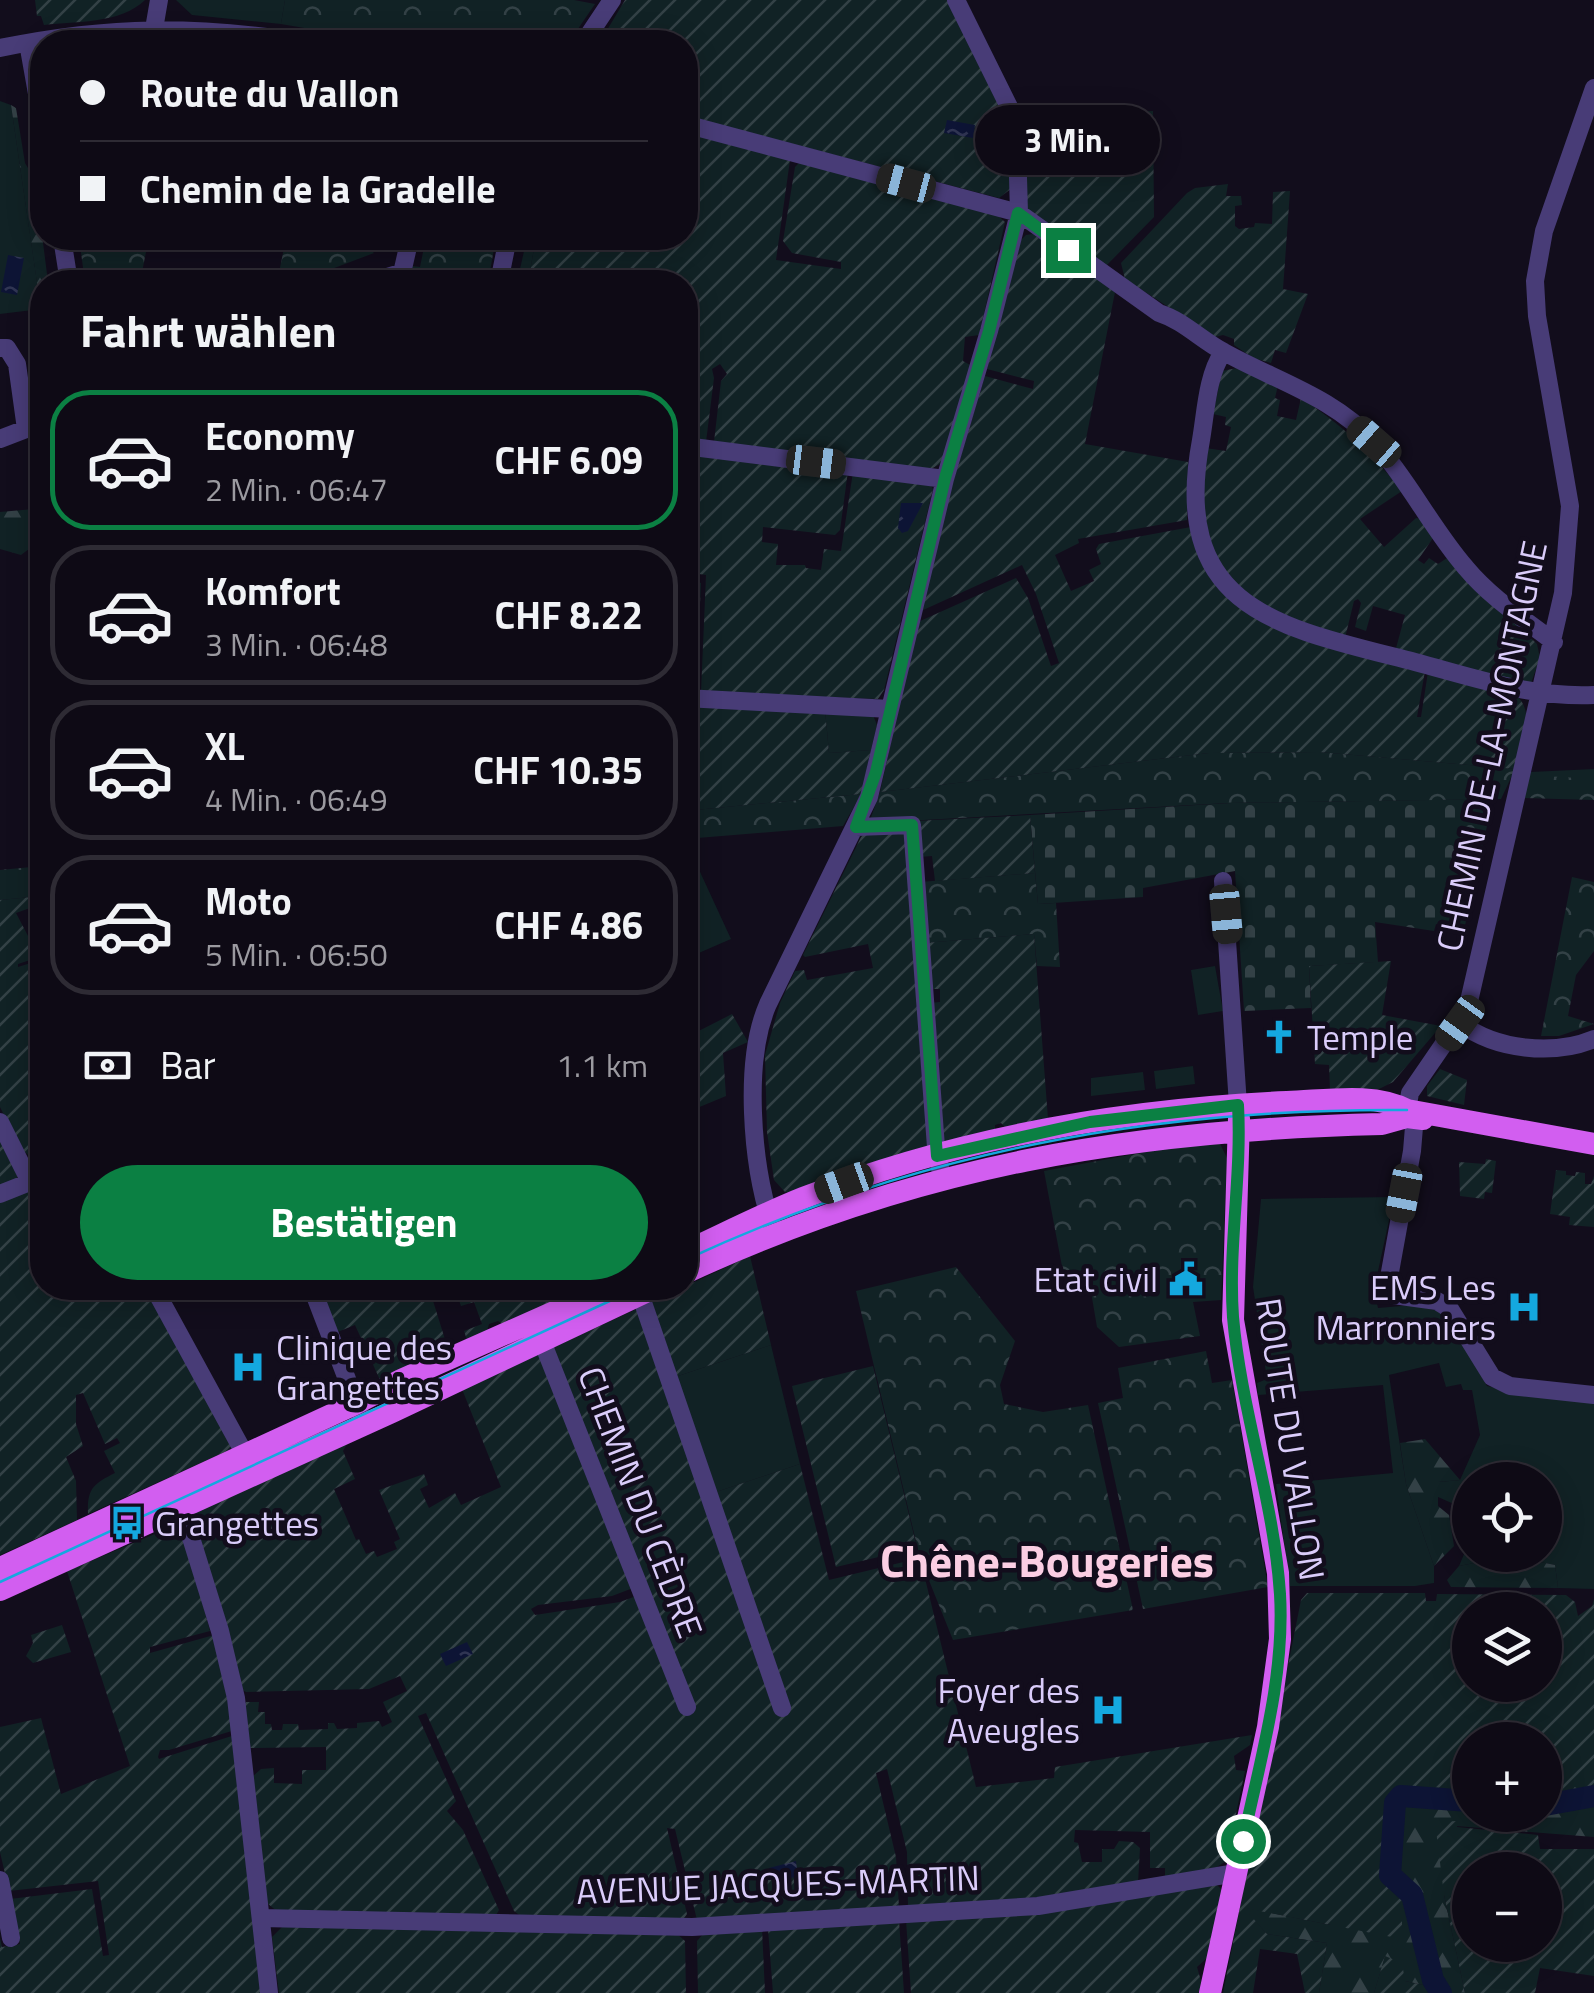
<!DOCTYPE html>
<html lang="de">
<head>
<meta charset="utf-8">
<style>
  :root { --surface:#0e0a15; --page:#17131e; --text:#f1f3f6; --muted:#9b9aa0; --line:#2e2b34; --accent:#0b8043 }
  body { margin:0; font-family:"Titillium Web",sans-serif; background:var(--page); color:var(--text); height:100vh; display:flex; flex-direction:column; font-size:38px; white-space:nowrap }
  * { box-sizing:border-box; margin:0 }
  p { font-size:32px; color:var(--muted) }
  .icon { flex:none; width:55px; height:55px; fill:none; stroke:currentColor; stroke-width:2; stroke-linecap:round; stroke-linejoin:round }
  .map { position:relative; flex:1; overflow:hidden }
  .drawer { position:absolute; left:30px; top:270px; width:668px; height:1030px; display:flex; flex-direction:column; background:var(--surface); border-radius:40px; box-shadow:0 5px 25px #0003,0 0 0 2px var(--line) }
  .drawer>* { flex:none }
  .banner { position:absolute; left:30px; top:30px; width:668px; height:220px; border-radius:40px; box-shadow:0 5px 25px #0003,0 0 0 2px var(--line); display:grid; align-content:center; height:220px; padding:0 50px; background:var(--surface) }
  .tools { position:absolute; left:1452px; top:1462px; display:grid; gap:20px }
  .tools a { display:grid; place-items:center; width:110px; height:110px; border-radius:50%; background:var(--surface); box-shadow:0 5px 25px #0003,0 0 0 2px var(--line); font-size:50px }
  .end { position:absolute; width:45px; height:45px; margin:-22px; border:12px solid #0b8043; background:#fff; box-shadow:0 0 0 5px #fff }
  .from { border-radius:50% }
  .bubble { position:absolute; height:70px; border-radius:35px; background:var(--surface); box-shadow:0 5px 25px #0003,0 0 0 2px var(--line); font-size:32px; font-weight:700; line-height:70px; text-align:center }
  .car { position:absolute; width:30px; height:60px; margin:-30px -15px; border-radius:12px; box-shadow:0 0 8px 2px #0007; background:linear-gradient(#222 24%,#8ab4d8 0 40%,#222 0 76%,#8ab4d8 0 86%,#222 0) }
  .banner b { display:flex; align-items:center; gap:35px; height:95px; font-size:38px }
  .banner b+b { border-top:2px solid var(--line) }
  .banner i { width:25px; height:25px; background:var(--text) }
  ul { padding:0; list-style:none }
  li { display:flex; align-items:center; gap:30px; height:140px; margin:0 20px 15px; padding:0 30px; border:5px solid var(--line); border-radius:40px }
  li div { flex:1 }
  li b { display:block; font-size:38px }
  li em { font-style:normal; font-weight:700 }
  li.current { border-color:var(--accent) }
  li>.icon { width:90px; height:90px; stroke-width:1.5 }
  h2 { padding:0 50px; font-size:45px; line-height:120px }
  .pay { display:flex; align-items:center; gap:25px; height:110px; padding:0 50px; font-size:38px }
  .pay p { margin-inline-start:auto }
  .action { display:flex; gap:20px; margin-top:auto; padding:20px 50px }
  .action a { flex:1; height:115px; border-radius:60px; background:var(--accent); color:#fff; font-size:40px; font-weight:700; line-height:115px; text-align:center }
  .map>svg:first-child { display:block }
  .grass { fill:#112225 }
  .forest { fill:url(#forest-firs) }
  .cemetery { fill:url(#cemetery-stones) }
  .park { fill:url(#park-crowns) }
  .garden { fill:url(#garden-furrows); fill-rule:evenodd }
  .water { fill:url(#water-ripples) }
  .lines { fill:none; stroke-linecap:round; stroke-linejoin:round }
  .river { stroke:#0d1435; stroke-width:22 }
  .minor { stroke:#483c77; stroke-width:18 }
  .major { stroke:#d25ef0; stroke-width:22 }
  .tram { stroke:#14a8df; stroke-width:2.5 }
  .route { stroke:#0b8043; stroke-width:12 }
  .labels { text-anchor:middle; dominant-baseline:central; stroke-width:9; stroke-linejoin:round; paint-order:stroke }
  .street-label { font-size:35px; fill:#daccfa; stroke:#120d1c }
  .poi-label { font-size:35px; fill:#daccfa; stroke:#120d1c; text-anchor:start }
  .district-label { font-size:45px; font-weight:bold; fill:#fbcee3; stroke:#120d1c }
</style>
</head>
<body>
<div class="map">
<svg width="1594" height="1993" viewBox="0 0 1594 1993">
  <defs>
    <pattern id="forest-firs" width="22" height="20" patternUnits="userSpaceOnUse" patternTransform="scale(2.5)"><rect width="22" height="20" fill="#112225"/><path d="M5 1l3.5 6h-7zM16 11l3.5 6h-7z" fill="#334146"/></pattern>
    <pattern id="cemetery-stones" width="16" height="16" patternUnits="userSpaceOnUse" patternTransform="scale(2.5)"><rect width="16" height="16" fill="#112225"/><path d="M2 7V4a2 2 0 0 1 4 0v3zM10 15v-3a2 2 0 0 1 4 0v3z" fill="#334146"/></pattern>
    <pattern id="park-crowns" width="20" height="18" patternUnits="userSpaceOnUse" patternTransform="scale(2.5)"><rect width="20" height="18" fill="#112225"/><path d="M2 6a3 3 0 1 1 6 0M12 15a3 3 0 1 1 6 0" fill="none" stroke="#334146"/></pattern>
    <pattern id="garden-furrows" width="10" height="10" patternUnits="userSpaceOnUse" patternTransform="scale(2.5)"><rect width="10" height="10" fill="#112225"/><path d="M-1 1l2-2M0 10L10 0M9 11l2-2" fill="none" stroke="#334146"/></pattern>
    <pattern id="water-ripples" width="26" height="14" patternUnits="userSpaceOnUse" patternTransform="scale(2.5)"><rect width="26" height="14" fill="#0d1435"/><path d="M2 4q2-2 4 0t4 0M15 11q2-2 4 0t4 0" fill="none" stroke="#303553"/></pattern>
  </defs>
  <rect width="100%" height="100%" fill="#120d1c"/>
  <path class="grass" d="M176,0H285L281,24L192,15Z
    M0,101L11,105L41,309L0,314Z
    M527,238H536L528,282H517Z
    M825,710L873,715L877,725L871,750L829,753Z
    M1594,769V784L1528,778L1530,772Z
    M695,861L731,939L685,959V865Z
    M1215,966L1223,1011L1198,1015L1191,970Z
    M1193,1066L1195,1084L1156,1089L1154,1071Z
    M1143,1072L1145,1090L1091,1096V1078Z
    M1394,1197L1374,1290L1378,1308L1413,1305L1446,1313L1487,1386L1525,1394L1594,1399V1589L1558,1588L1555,1565L1510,1556L1459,1566L1470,1540V1555H1545V1480H1470V1491L1463,1502L1456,1505L1438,1497V1482L1460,1480L1480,1435L1472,1390H1463L1461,1384L1446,1387L1439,1363L1389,1375L1406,1484L1434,1566V1583L1415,1586H1290L1276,1484L1393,1473L1383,1385L1258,1395L1257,1383L1267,1379L1253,1287L1261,1199Z
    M771,1345L800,1464L713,1493L675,1377Z"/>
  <path class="forest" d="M11,105L16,108L25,163L35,180L48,282H42V317Z
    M42,500V539L21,555L0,549V512L34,509Z
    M1425,1439L1460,1480L1438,1482V1506L1449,1515L1454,1546L1434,1566L1406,1484L1400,1443Z
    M1510,1556L1555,1565L1558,1588L1451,1587L1447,1580L1459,1566Z
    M1545,1763L1594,1775V1837L1456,1826L1457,1822L1444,1895L1465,1993H1430L1423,1985L1405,1981L1385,1957L1374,1993H1319L1327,1943L1267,1934L1242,1907L1331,1925L1262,1806L1470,1767V1815H1545Z"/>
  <path class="cemetery" d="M1493,799L1464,930L1436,924L1434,931L1375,922L1378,962L1309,966L1311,1008L1244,1011L1235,871L1143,888V897L1038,904L1030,815L1231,803Z"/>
  <path class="park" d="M285,0H574L595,4L569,42H387L281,24Z
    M79,238H123L146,252L140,282H85Z
    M286,238H355L374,253L297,282H252L279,273Z
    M426,238H496L488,282H410L412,266L420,267Z
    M1319,752L1515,769L1501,799L1228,803L869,823L880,792L1209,753Z
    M1529,775L1594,779V800L1523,798Z
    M861,794L843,826L685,839V811Z
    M42,866V896L0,900V870Z
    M1035,873L1038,904L1056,903L1060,967L1037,966L1034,934L924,943L920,882Z
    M1572,877L1594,882V951L1576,975L1568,1016L1594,1024L1559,1036H1541Z
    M1220,1144L1227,1158L1221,1300L1193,1302L1200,1336L1119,1347L1097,1327L1089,1280L1065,1282L1044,1171L1167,1148Z
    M956,1267L1015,1341L1000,1385L1004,1404L1043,1412L1088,1405L1133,1610L953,1640L920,1558L856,1291Z
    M1206,1351L1212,1383L1232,1380L1268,1587L1143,1609L1098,1403L1123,1398L1118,1368Z"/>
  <path class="garden" d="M35,0H145C120,24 77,21 44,25L41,16H37Z
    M625,0H947L998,95L1011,134L1012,188L999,198L685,116V42H600Z
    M1153,111L1154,217L1105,267L1032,216L1024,204V125L1021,118Z
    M691,134L790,160L776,260L841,269V262L792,253L783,241L795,167L800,162L995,213L1005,222L979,335L965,337L963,361L970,365L942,463L931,469L714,442L721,381L727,374L720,364L712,369L714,378L706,442L685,439V282H528L536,238H685V222L692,223L696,213L685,210V138Z
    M1228,184L1226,196H1241L1242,205L1235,206V226L1239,229L1254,227L1255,223L1272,224L1273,192L1290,191L1283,289L1308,294L1286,353L1275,350L1271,363L1253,358L1234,345V339L1223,335L1215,337L1125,279L1121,263L1187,193L1195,188Z
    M1033,234L1115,292L1085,444L1188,462L1187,520L1078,539L1079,543L1055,555L1071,591L1094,581L1089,570L1101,564L1096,549L1099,544L1191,527C1206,634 1342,649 1425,671L1417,717H1421L1428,672L1518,697C1536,715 1520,747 1515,769L1319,752L1209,753L880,792L918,622L1016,578L1028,598L1051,666L1059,663L1036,594L1022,565L921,611L941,522L985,376L1033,389L1034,381L987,369L1021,240L1026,235Z
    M1237,368L1278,385L1275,398L1280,400L1277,416L1296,420L1301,398C1341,424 1372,453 1402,491L1360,519L1384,547L1416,518L1421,519L1433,538L1418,560L1424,564L1429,558L1438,564L1447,558L1537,644L1540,658L1531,683L1523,685L1395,652L1405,615L1373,606L1366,631L1355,627L1361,603L1358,599L1354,601L1345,638L1301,626L1242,594L1220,568L1200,510L1205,448L1226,451L1231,427L1225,425L1226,417L1213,414L1222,371Z
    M685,451L848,471L840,530L835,535L763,527L762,542L778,544L776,565H805L806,568L821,570L824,549L841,551L853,472L928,481L933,489L884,690L878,699L701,692L706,575L685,572Z
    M685,580L701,583L696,692L685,691Z
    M685,703L825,710L829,753L871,750L861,794L685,811Z
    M1030,815L1035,873L935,881L932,856L918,857L915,821Z
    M906,828L932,1138L927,1148L793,1193L785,1192L774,1180L767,1132L765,1055L780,1003L795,971L804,970L807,980L873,968L868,944L805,957L803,955L864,831Z
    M42,896V937L30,908L16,913L39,957L18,964V967L37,961L42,975V1166L21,1149L0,1107V900Z
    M1034,934L1048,1119L1006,1128L1001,1123L995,1125V1131L948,1143L943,1141L929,1003L940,1002V989H928L924,943Z
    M1391,961L1382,1015L1441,1026L1393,1082L1379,1089L1330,1090L1329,1065L1315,1064L1309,966Z
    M732,1014L748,1042L723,1053L726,1096L685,1113V1038Z
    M1440,1069L1467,1080L1464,1105L1427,1096V1086Z
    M0,1140L17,1174V1180L0,1187Z
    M1486,1159L1496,1161L1492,1193L1485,1192L1484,1199L1460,1196L1459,1162L1485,1164Z
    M1556,1170L1566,1171V1175L1575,1176L1576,1172L1585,1173V1184H1591L1594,1176V1227L1569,1225L1570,1217L1550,1214Z
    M42,1189V1288H145L232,1446L227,1451L88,1514C87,1489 93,1484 115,1473L104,1451L120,1443L117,1438L105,1444L83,1393L76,1395V1424L83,1446L66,1457L76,1481L77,1520L0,1555V1202L28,1191Z
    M750,1256L771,1345L675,1377L652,1302Z
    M319,1288H429L448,1349L380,1380L355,1325L335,1333Z
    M441,1288H570L567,1295L503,1324L498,1321L489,1324L487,1331L467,1340L464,1331L482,1324L474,1302L461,1306L456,1292L443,1296Z
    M641,1307L713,1493L800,1464L829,1580L920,1558L976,1787L1054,1778L1055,1767L1252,1735L1250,1745L1234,1756L1236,1770L1245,1771L1226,1861L1217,1867L1165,1878V1868H1150V1832L1075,1830L1074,1842L1078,1843L1082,1862H1102V1849H1114L1119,1841L1133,1842L1140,1848L1138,1883L1059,1896L908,1906L907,1852L887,1769L876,1773L896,1857L899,1907L697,1920L675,1829L667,1828L687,1914L683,1920L522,1917L514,1911L426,1713L418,1716L456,1801L447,1811L463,1830L499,1910L495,1917L279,1913L267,1903L252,1777L261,1769L274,1768V1783L302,1784V1770H326V1747L249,1748L243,1705L246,1702H259L258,1712H265V1724H271L272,1730H282L283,1724H298L299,1730L328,1729V1723H334L337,1729L357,1728V1723L379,1721L382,1727L392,1722L383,1702L407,1691L400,1676L369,1689L246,1692L239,1688L194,1513L348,1442L343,1451L355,1479L334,1489L356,1540L359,1539L366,1554L374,1551L377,1557L397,1549L394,1542L400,1539L379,1490L424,1474L428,1485L420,1489L429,1508L455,1493L461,1505L501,1487L462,1389L545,1351L633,1588L612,1596L538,1605L531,1609L535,1615L620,1602L639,1595L550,1349Z
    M873,1366L917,1548L836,1567L792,1386Z
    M162,1531L176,1532L187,1544L210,1631L150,1647V1653L214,1635L235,1730L169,1750H160L158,1757L159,1759L235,1735L261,1993H0V1938L2,1947L20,1944L10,1899L92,1889L103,1956L109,1955L98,1881L9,1891L0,1852V1727L41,1718L61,1794L130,1766L67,1571Z
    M1307,1593H1425L1426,1601H1436L1437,1594L1566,1595L1575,1602L1578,1616L1592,1606L1594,1599V1794H1584L1575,1787L1545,1796V1740H1470V1791L1432,1787L1413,1794L1403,1792L1393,1799L1383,1876L1402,1890V1939L1244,1908L1267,1934L1327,1943L1319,1993H1305L1297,1954L1260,1949L1253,1993H1223L1301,1600ZM1470,1610H1545V1685H1470Z
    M62,1625L71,1652L33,1663L26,1656L33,1643L31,1635Z
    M1457,1821V1827L1538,1835L1540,1849H1594V1976L1540,1968L1535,1993H1465L1444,1895L1435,1822ZM1470,1870H1545V1945H1470Z
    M1215,1883L1222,1890L1207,1958L1197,1967L1201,1981L1199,1993H911L906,1920Z
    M899,1920L904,1993H773L768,1929Z
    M284,1925L676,1933L685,1941L686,1993H279L272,1937Z
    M762,1928L765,1993H698L697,1941L705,1932Z
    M1385,1956L1402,1963L1405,1981L1423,1985L1430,1993H1374Z"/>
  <path class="water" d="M947,120L975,125L973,138L944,133Z
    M8,255L24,258L17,295L1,292Z
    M901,503H923L908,531L902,533L898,528Z
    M467,1642L473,1654L446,1666L440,1654Z
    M796,1861L798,1877L769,1880V1868Z"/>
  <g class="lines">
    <path class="river" d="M1545,1805L1594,1796
      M1441,1993L1433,1980L1412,1895L1390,1875L1395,1803L1401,1796L1470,1801"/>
    <path class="minor" d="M154,29L159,0
      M584,42L612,0
      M28,43L42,122
      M0,48C112,25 193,26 306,42
      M685,124L1019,213L1159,313C1184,321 1201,340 1224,352C1276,381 1334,397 1375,443C1409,481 1432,529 1466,568C1491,598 1524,619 1554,642
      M62,238L69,282
      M371,282L403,272
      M400,282L410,238
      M499,282L508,238
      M0,348H7L17,364L26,429L0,439
      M1223,352C1207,376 1206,411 1201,440C1169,611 1282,628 1415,662C1475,678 1532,698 1594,695
      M685,446L945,479
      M685,698L890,709
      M856,827L912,825L936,1147L942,1178
      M1223,881L1238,1105
      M1460,1023C1496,1050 1553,1056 1594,1039
      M1407,1110L1410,1093L1467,1010L1563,593L1570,506L1537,316L1535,281L1544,231L1594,88
      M1407,1117L1414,1127L1412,1151L1386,1294L1437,1301L1450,1309L1492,1377L1510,1386L1594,1395
      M0,1122L30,1182
      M0,1194L30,1182L42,1181
      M771,1223C752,1164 743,1061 768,1004L869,797L945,479L989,331L1019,213L1017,142L1014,117L956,0
      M154,1288L249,1462
      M312,1288L360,1413
      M638,1288L782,1708
      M538,1331L687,1707
      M179,1499L220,1631L236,1698L269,1993
      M0,1880L11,1938
      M261,1918L692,1927L1038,1906L1236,1873"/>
    <path class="major" d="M685,1252C724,1234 763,1214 803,1198C956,1139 1123,1109 1287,1102C1324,1101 1374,1092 1407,1110L1594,1144
      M685,1273C916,1166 1129,1130 1382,1124L1407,1117L1423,1119
      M0,1568L355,1404L401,1380L608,1288
      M0,1590L392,1412L654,1288
      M1210,1993L1268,1727L1280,1639L1278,1573L1233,1320L1239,1118"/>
    <path class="tram" d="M685,1260C917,1152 1151,1108 1407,1110
      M0,1582L638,1288"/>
  </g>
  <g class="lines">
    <path class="route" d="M1068,250L1018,213L989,331L945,478L876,772L856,827L912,825L937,1156L1090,1122L1238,1105C1242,1176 1228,1246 1233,1317C1241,1410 1274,1501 1280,1594C1285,1677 1260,1760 1243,1841"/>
  </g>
  <defs>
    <g id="church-bare" transform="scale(2.7)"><path d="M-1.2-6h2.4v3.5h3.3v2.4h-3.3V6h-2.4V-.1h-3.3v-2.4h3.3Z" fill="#14a8df" stroke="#120d1c" stroke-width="2.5" paint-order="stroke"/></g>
    <g id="civic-bare" transform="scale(2.7)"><path d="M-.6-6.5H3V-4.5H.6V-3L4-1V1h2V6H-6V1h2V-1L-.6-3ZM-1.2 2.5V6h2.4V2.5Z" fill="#14a8df" stroke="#120d1c" stroke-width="2.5" paint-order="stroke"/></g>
    <g id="hospital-bare" transform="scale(2.7)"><path d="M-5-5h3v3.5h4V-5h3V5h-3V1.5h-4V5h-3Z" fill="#14a8df" stroke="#120d1c" stroke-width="2.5" paint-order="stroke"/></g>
    <g id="bus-bare" transform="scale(2.7)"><path d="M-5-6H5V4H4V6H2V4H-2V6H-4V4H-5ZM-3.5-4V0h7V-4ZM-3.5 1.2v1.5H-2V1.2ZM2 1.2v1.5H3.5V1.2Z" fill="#14a8df" stroke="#120d1c" stroke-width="2.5" paint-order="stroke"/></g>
  </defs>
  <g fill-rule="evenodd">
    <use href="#church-bare" x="1279" y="1037"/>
    <use href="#civic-bare" x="1186" y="1279"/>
    <use href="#hospital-bare" x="1524" y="1307"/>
    <use href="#hospital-bare" x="248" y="1367"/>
    <use href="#bus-bare" x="127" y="1523"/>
    <use href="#hospital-bare" x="1108" y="1710"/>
  </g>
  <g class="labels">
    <g class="street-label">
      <text transform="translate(1491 746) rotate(-78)">CHEMIN DE-LA-MONTAGNE</text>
      <text transform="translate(1291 1439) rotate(81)">ROUTE DU VALLON</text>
      <text transform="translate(641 1502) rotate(69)">CHEMIN DU CÈDRE</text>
      <text transform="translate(778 1884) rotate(-2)">AVENUE JACQUES-MARTIN</text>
    </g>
    <g class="poi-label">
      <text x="1307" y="1037">Temple</text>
      <text x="1158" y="1279" text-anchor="end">Etat civil</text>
      <text x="1496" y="1287" text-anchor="end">EMS Les<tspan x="1496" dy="40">Marronniers</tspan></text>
      <text x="276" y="1347">Clinique des<tspan x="276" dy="40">Grangettes</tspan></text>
      <text x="155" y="1523">Grangettes</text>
      <text x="1080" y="1690" text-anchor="end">Foyer des<tspan x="1080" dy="40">Aveugles</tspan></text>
    </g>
    <g class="district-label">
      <text x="1047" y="1560">Chêne-Bougeries</text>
    </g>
  </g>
</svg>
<div class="tools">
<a><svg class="icon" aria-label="locate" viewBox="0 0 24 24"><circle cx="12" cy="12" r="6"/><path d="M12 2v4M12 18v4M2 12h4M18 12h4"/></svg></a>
<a><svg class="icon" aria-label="layers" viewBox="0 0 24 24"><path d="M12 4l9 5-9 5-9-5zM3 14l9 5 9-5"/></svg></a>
<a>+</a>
<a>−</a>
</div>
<i class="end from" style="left:1243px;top:1841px"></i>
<i class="end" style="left:1068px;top:250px"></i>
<div class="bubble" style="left:975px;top:105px;width:185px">3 Min.</div>
<i class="car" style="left:906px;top:183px;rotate:285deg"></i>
<i class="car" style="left:1374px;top:442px;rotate:311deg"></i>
<i class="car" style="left:816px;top:462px;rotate:97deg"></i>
<i class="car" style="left:1226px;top:914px;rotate:175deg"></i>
<i class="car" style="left:1460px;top:1023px;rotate:216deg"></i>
<i class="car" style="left:844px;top:1183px;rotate:250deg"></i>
<i class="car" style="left:1404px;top:1193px;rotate:191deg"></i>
<div class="banner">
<b><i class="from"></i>Route du Vallon</b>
<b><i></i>Chemin de la Gradelle</b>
</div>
<section class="drawer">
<h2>Fahrt wählen</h2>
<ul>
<li class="current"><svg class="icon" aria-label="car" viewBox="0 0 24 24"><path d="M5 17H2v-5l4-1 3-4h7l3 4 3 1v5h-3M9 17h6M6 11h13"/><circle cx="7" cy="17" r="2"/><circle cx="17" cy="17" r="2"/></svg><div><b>Economy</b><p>2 Min. · 06:47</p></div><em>CHF 6.09</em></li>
<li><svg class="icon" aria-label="car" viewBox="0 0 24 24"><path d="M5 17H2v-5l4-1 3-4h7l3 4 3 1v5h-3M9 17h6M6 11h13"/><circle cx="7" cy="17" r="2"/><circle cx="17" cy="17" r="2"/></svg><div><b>Komfort</b><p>3 Min. · 06:48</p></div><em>CHF 8.22</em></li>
<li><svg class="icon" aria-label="car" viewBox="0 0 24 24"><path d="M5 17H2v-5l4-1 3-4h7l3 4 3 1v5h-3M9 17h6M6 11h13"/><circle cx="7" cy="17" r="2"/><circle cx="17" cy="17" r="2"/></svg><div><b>XL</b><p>4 Min. · 06:49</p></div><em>CHF 10.35</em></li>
<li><svg class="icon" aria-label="car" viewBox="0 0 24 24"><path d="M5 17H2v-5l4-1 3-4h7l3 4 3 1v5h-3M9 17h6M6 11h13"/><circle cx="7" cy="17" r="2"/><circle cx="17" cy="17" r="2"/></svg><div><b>Moto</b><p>5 Min. · 06:50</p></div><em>CHF 4.86</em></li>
</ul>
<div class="pay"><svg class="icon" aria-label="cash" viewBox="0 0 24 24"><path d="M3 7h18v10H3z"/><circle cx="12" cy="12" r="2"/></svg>Bar<p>1.1 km</p></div>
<div class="action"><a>Bestätigen</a></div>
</section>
</div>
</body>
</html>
